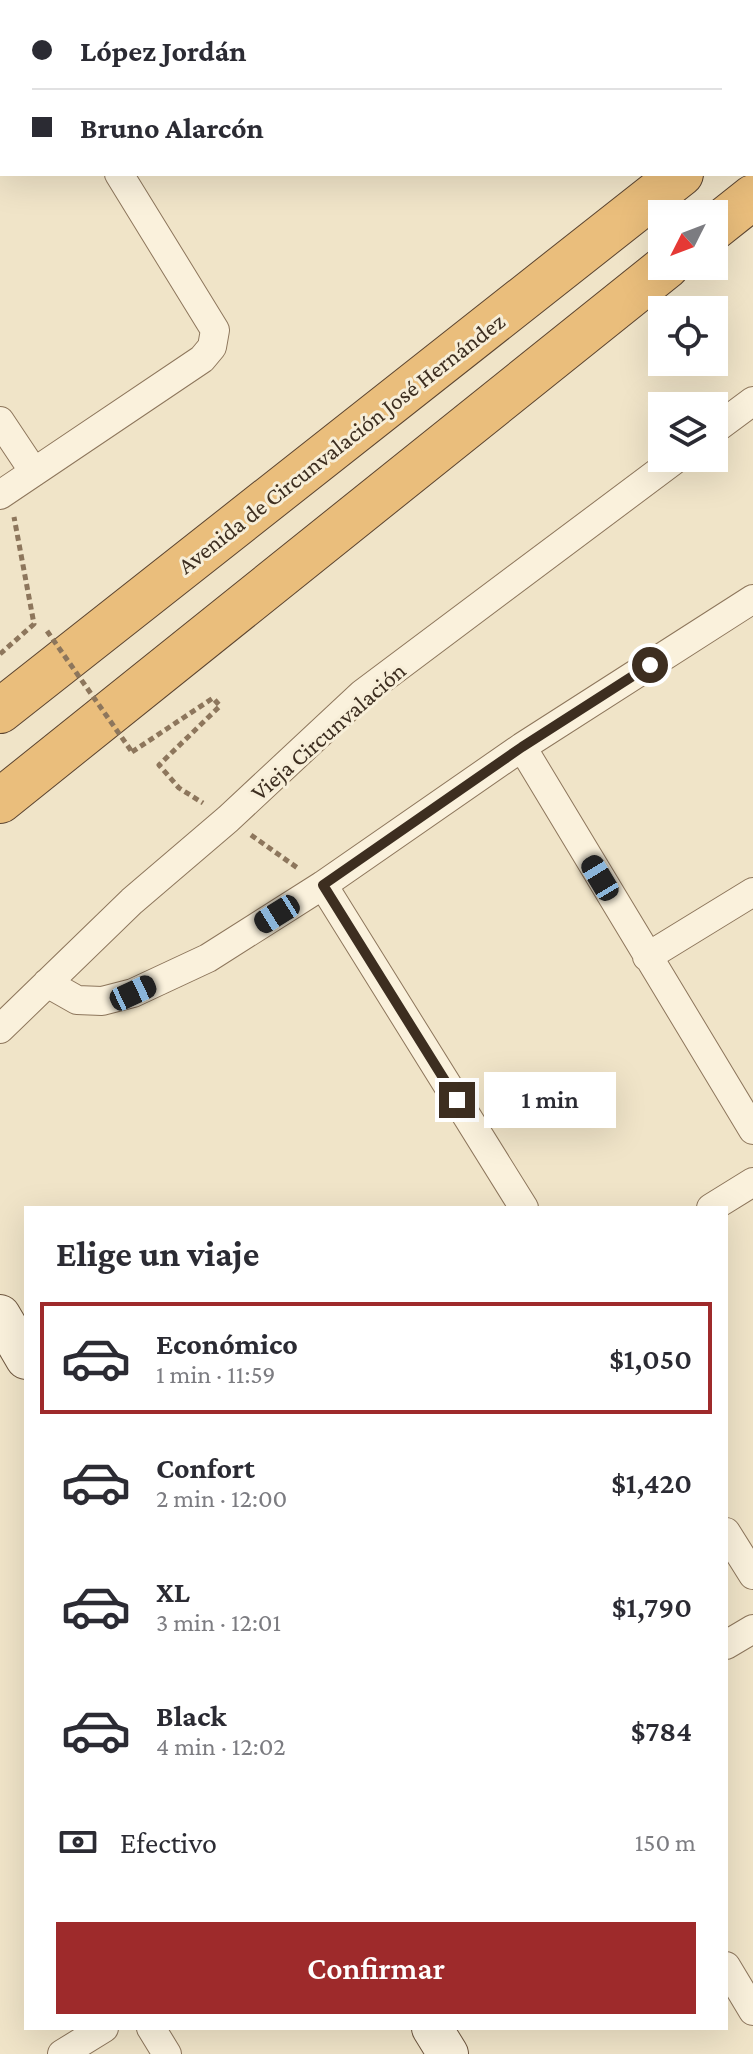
<!DOCTYPE html>
<html lang="es">
<head>
<meta charset="utf-8">
<style>
  :root { --surface:#fff; --page:#f2f2f3; --text:#2b2b33; --muted:#7c7c81; --line:#e1e1e2; --accent:#9e2a2b }
  body { margin:0; font-family:"Crimson Pro",serif; background:var(--page); color:var(--text); height:100vh; display:flex; flex-direction:column; font-size:30px; white-space:nowrap }
  * { box-sizing:border-box; margin:0 }
  p { font-size:26px; color:var(--muted) }
  .icon { flex:none; width:44px; height:44px; fill:none; stroke:currentColor; stroke-width:2; stroke-linecap:round; stroke-linejoin:round }
  .map { position:relative; flex:1; overflow:hidden }
  .details { position:absolute; left:24px; top:1206px; width:704px; height:824px; display:flex; flex-direction:column; background:var(--surface); border-radius:0px; box-shadow:0 8px 32px #0002 }
  .details>* { flex:none }
  .top-card { position:absolute; left:0px; top:0px; width:754px; height:176px; box-shadow:0 8px 32px #0002; display:grid; align-content:center; height:176px; padding:0 32px; background:var(--surface) }
  .needle { width:52px; rotate:228deg }
  .controls { position:absolute; left:648px; top:200px; display:grid; gap:16px }
  .controls a { display:grid; place-items:center; width:80px; height:80px; border-radius:0px; background:var(--surface); box-shadow:0 8px 32px #0002; font-size:40px }
  .end { position:absolute; width:36px; height:36px; margin:-18px; border:10px solid #3d2e20; background:#fff; box-shadow:0 0 0 4px #fff }
  .from { border-radius:50% }
  .bubble { position:absolute; height:56px; border-radius:0px; background:var(--surface); box-shadow:0 8px 32px #0002; font-size:26px; font-weight:600; line-height:56px; text-align:center }
  .car { position:absolute; width:24px; height:48px; margin:-24px -12px; border-radius:10px; box-shadow:0 0 6px 2px #0007; background:linear-gradient(#222 24%,#8ab4d8 0 40%,#222 0 76%,#8ab4d8 0 86%,#222 0) }
  .top-card b { display:flex; align-items:center; gap:28px; height:76px; font-size:30px }
  .top-card b+b { border-top:2px solid var(--line) }
  .top-card i { width:20px; height:20px; background:var(--text) }
  ul { padding:0; list-style:none }
  li { display:flex; align-items:center; gap:24px; height:112px; margin:0 16px 12px; padding:0 16px; border:4px solid transparent; border-radius:0px }
  li div { flex:1 }
  li b { display:block; font-size:30px }
  li em { font-style:normal; font-weight:600 }
  li.current { border-color:var(--accent) }
  li>.icon { width:72px; height:72px; stroke-width:1.5 }
  h2 { padding:0 32px; font-size:36px; line-height:96px }
  .pay { display:flex; align-items:center; gap:20px; height:88px; padding:0 32px; font-size:30px }
  .pay p { margin-inline-start:auto }
  .cta { display:flex; gap:16px; margin-top:auto; padding:16px 32px }
  .cta a { flex:1; height:92px; border-radius:0px; background:var(--accent); color:#fff; font-size:32px; font-weight:600; line-height:92px; text-align:center }
  .map>svg:first-child { display:block }
  .lines { fill:none; stroke-linecap:round; stroke-linejoin:round }
  .minor-casing { stroke:#8d765c; stroke-width:30 }
  .secondary-casing { stroke:#6f573f; stroke-width:42 }
  .trunk-casing { stroke:#5b4430; stroke-width:46 }
  .path { stroke:#8d765c; stroke-width:5; stroke-dasharray:6 4; stroke-linecap:butt }
  .minor { stroke:#faf1dc; stroke-width:28 }
  .secondary { stroke:#faf1dc; stroke-width:40 }
  .trunk { stroke:#eabe7c; stroke-width:44 }
  .path-bridge { stroke:#8d765c; stroke-width:5; stroke-dasharray:6 4; stroke-linecap:butt }
  .route { stroke:#3d2e20; stroke-width:10 }
  .labels { text-anchor:middle; dominant-baseline:central; stroke-width:6; stroke-linejoin:round; paint-order:stroke }
  .street-label { font-size:24px; fill:#3d2e20; stroke:#f7eed8 }
</style>
</head>
<body>
<div class="map">
<svg width="753" height="2054" viewBox="0 0 753 2054">
  <rect width="100%" height="100%" fill="#f0e4c8"/>
  <g class="lines">
    <g class="minor-casing">
      <path id="minor" d="M11,0L12,2
        M43,2L46,0
        M0,27L2,26
        M0,421L34,472
        M714,430L753,401
        M0,495L202,359L212,347L215,330L119,174
        M522,747L753,1130
        M323,885L524,1208
        M647,957L753,892
        M47,983L77,1000L102,1001L133,993L208,958L323,885L522,747L753,599
        M0,1029L132,901L228,819L362,694L677,458
        M711,1208L753,1182
        M726,1532L753,1575
        M726,1645L753,1629
        M726,1966L753,2011
        M151,2028L167,2054
        M62,2054L104,2028"/>
    </g>
    <g class="secondary-casing">
      <path id="secondary" d="M0,1315L26,1359
        M432,2028L448,2054"/>
    </g>
    <g class="trunk-casing">
      <path id="trunk" d="M752,118H753
        M714,228L753,197
        M0,711L681,174
        M0,801L667,266"/>
    </g>
    <path class="path" d="M0,654L34,624L14,517
      M132,752L213,698L220,706L159,765L179,788L203,803
      M251,835L299,869"/>
    <use href="#minor" class="minor"/>
    <use href="#secondary" class="secondary"/>
    <use href="#trunk" class="trunk"/>
    <path class="path-bridge" d="M47,631L132,752"/>
  </g>
  <g class="lines">
    <path class="route" d="M457,1100L323,885L522,747L650,665"/>
  </g>
  <g class="labels">
    <g class="street-label">
      <text transform="translate(341 443) rotate(-38)">Avenida de Circunvalación José Hernández</text>
      <text transform="translate(328 731) rotate(-41)">Vieja Circunvalación</text>
    </g>
  </g>
</svg>
<div class="controls">
<a><svg class="needle" viewBox="-14 -14 28 28"><path d="M0-13l5 13h-10z" fill="#e53935"/><path d="M0 13l5-13h-10z" fill="#7c7c81"/></svg></a>
<a><svg class="icon" aria-label="locate" viewBox="0 0 24 24"><circle cx="12" cy="12" r="6"/><path d="M12 2v4M12 18v4M2 12h4M18 12h4"/></svg></a>
<a><svg class="icon" aria-label="layers" viewBox="0 0 24 24"><path d="M12 4l9 5-9 5-9-5zM3 14l9 5 9-5"/></svg></a>
</div>
<i class="end from" style="left:650px;top:665px"></i>
<i class="end" style="left:457px;top:1100px"></i>
<div class="bubble" style="left:484px;top:1072px;width:132px">1 min</div>
<i class="car" style="left:600px;top:878px;rotate:329deg"></i>
<i class="car" style="left:277px;top:914px;rotate:238deg"></i>
<i class="car" style="left:133px;top:993px;rotate:65deg"></i>
<div class="top-card">
<b><i class="from"></i>López Jordán</b>
<b><i></i>Bruno Alarcón</b>
</div>
<section class="details">
<h2>Elige un viaje</h2>
<ul>
<li class="current"><svg class="icon" aria-label="car" viewBox="0 0 24 24"><path d="M5 17H2v-5l4-1 3-4h7l3 4 3 1v5h-3M9 17h6M6 11h13"/><circle cx="7" cy="17" r="2"/><circle cx="17" cy="17" r="2"/></svg><div><b>Económico</b><p>1 min · 11:59</p></div><em>$1,050</em></li>
<li><svg class="icon" aria-label="car" viewBox="0 0 24 24"><path d="M5 17H2v-5l4-1 3-4h7l3 4 3 1v5h-3M9 17h6M6 11h13"/><circle cx="7" cy="17" r="2"/><circle cx="17" cy="17" r="2"/></svg><div><b>Confort</b><p>2 min · 12:00</p></div><em>$1,420</em></li>
<li><svg class="icon" aria-label="car" viewBox="0 0 24 24"><path d="M5 17H2v-5l4-1 3-4h7l3 4 3 1v5h-3M9 17h6M6 11h13"/><circle cx="7" cy="17" r="2"/><circle cx="17" cy="17" r="2"/></svg><div><b>XL</b><p>3 min · 12:01</p></div><em>$1,790</em></li>
<li><svg class="icon" aria-label="car" viewBox="0 0 24 24"><path d="M5 17H2v-5l4-1 3-4h7l3 4 3 1v5h-3M9 17h6M6 11h13"/><circle cx="7" cy="17" r="2"/><circle cx="17" cy="17" r="2"/></svg><div><b>Black</b><p>4 min · 12:02</p></div><em>$784</em></li>
</ul>
<div class="pay"><svg class="icon" aria-label="cash" viewBox="0 0 24 24"><path d="M3 7h18v10H3z"/><circle cx="12" cy="12" r="2"/></svg>Efectivo<p>150 m</p></div>
<div class="cta"><a>Confirmar</a></div>
</section>
</div>
</body>
</html>
